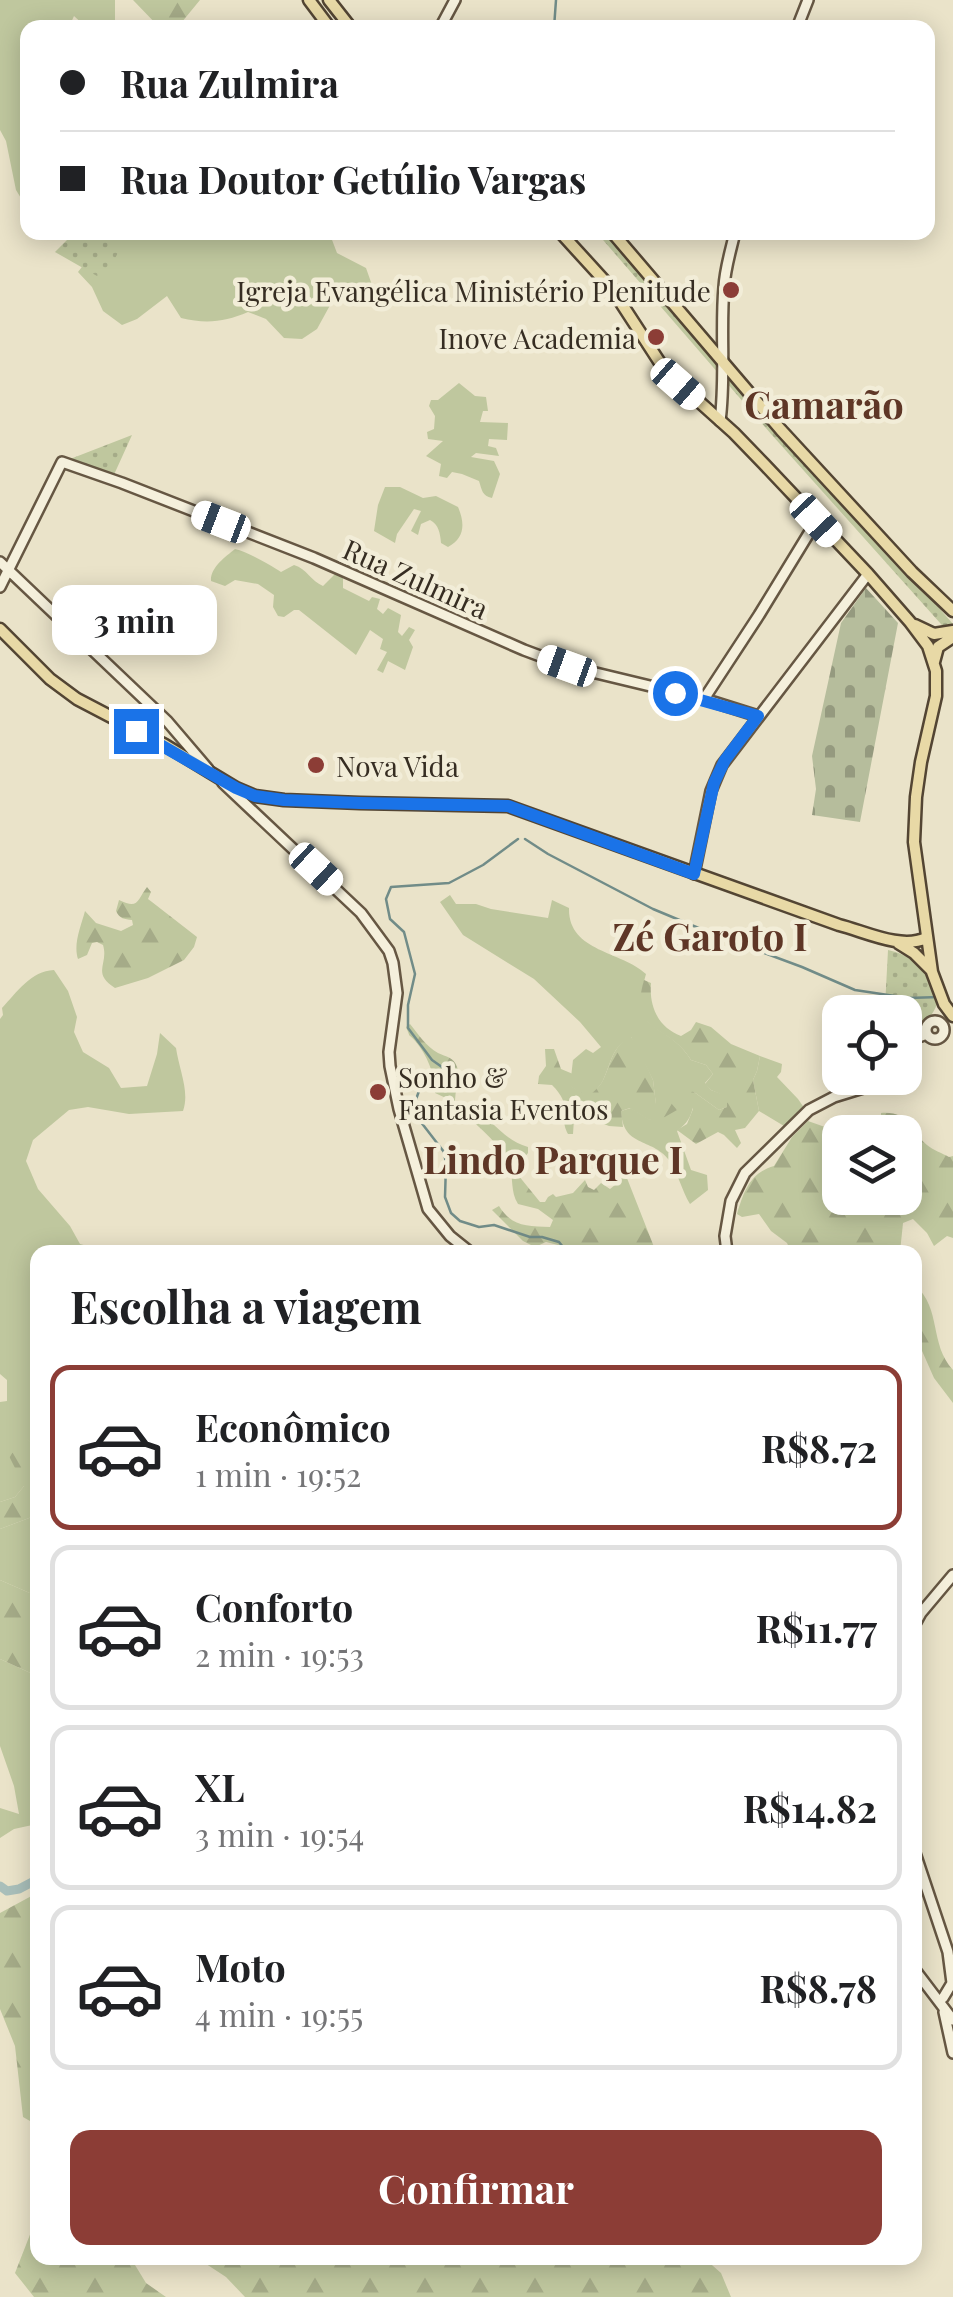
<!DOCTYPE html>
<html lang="pt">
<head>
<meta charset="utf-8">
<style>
  :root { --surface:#fff; --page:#f2f2f2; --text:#202124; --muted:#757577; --line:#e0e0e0; --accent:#8c3d36 }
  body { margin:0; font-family:"Playfair Display",serif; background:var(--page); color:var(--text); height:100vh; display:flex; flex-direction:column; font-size:38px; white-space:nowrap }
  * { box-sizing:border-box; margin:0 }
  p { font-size:32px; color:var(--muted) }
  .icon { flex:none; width:55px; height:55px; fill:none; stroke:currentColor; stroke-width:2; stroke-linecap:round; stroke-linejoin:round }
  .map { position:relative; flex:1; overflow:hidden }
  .drawer { position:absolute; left:30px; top:1245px; width:892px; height:1020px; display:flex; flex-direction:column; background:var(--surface); border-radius:20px; box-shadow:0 5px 25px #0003 }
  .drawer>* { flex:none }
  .banner { position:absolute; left:20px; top:20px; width:915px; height:220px; border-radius:20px; box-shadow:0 5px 25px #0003; display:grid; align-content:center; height:220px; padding:0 40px; background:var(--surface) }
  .fabs { position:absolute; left:822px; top:995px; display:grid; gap:20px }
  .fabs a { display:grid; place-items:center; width:100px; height:100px; border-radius:20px; background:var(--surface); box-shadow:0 5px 25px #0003; font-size:50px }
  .end { position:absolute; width:45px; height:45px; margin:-22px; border:12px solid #1a73e8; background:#fff; box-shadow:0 0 0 5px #fff }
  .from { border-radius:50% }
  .bubble { position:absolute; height:70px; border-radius:20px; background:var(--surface); box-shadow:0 5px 25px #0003; font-size:32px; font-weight:700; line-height:70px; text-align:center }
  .car { position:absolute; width:30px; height:60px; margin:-30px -15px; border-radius:12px; box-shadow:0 0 8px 2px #0007; background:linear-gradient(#fff 24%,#345 0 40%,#fff 0 76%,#345 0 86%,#fff 0) }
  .banner b { display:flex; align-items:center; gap:35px; height:95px; font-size:38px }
  .banner b+b { border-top:2px solid var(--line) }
  .banner i { width:25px; height:25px; background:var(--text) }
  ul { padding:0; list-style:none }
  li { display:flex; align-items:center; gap:30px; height:165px; margin:0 20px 15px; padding:0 20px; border:5px solid var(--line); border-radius:20px }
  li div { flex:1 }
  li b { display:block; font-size:38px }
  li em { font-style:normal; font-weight:700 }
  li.selected { border-color:var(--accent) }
  li>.icon { width:90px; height:90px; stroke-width:1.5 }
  h2 { padding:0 40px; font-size:45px; line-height:120px }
  .cta { display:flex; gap:20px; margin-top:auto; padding:20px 40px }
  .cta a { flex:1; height:115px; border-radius:20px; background:var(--accent); color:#fff; font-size:40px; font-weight:700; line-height:115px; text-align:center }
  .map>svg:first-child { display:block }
  .grass { fill:#bfc79e }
  .forest { fill:url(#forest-firs) }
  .cemetery { fill:url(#cemetery-stones) }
  .park { fill:url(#park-dots) }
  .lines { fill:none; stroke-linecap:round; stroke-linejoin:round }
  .stream { stroke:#718c88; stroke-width:2.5 }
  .river { stroke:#a9bfba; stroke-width:9 }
  .secondary-casing { stroke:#665743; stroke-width:14 }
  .primary-casing { stroke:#534533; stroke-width:15 }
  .secondary { stroke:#f5f0dc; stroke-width:9 }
  .primary { stroke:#e8d9a6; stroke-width:10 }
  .route { stroke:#1a73e8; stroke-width:12 }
  .poi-dot { fill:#8c3d36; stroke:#f2edd8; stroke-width:4 }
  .labels { text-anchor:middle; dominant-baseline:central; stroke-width:9; stroke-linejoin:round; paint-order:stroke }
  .poi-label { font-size:28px; fill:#362d22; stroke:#f2edd8; text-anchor:end }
  .street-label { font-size:28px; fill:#362d22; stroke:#f2edd8 }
  .district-label { font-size:38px; font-weight:bold; fill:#5e3626; stroke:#f2edd8 }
</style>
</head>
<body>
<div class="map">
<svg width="953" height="2297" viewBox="0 0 953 2297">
  <defs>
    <pattern id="forest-firs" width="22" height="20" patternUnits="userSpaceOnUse" patternTransform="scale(2.5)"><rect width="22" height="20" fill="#bfc79e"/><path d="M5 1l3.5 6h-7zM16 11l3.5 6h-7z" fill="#a5ab88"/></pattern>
    <pattern id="cemetery-stones" width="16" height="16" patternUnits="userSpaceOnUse" patternTransform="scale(2.5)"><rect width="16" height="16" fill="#b6bd9c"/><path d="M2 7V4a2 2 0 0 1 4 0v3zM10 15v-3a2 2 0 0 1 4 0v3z" fill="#959a7f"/></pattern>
    <pattern id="park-dots" width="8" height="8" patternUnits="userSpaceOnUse" patternTransform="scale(2.5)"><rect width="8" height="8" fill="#bfc79e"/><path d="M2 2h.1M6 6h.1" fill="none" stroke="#a5ab88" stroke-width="1.8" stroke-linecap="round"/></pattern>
  </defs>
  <rect width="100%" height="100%" fill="#eae3c9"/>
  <path class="grass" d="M0,0H115V22L118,27H86L74,16L69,27L28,28L27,208L16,190L6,141L0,130Z
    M329,232L337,253L366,268L372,285L365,298H334L317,329L302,339L284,338L266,319L248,312C225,322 206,324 181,318L167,296L137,319L122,325L103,311L92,287L78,272L108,233Z
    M459,383L475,396L486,397L488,411H483L480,422L508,423L507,440L489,439L488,446L496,448L499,456L476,453L471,457L494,461L500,474L492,498C482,496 482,490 479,481L462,474L452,472L447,478L439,476L441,464L426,456L443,441L428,439L427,432L434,429L435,416L429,406L431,400H438Z
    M385,487H400L423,498L436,496L458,507C465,523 465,538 448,547L441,543C440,533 439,525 430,520L421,524L418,535L411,531L421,511L414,509L397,534L395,543L374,531L378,505Z
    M235,549C248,552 270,565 281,572L294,565C307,569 311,581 323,586L335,574L343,577V588L369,601L372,597L380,599L377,609L383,614L388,608L401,615L398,632L402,636L409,627L415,630L409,640L413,647L405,670L388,661L383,673L377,670L387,652L380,649L383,639L370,630L356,655L299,610H294L284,617L278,616L273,607L274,595L258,584L235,580L225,586L211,581C210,568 225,557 235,549Z
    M450,895L456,904H476L491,909L548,918L552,900L569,908C568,952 622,951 646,974C628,1038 665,1018 691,1060L706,1065L713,1074L705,1083L711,1090L727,1096V1107L719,1110L694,1092C694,1109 692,1120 677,1131L691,1170L707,1175L708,1190L690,1204C682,1191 678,1173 669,1160C651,1137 623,1148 621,1111L631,1108L650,1120L656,1105L653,1080L631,1037C611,1049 613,1058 604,1078C601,1086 594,1092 588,1098L570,1086L573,1060L586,1049L593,1053L601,1047L580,1022L534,979L463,935L440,902Z
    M54,970L68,991L77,1017L74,1032L83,1052L109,1068L121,1088L147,1086L157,1054L160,1033L176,1048C179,1069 190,1092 183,1111L129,1114L88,1107L69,1110L33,1140L26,1161L38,1189L70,1226L80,1244L109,1252H38L37,1452L27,1439L24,1486L15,1497L0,1502V1402L7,1401V1380L0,1374V1019L3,1015L2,1008C17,992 31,971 54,970Z
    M760,1056L782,1064L781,1072L777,1077L798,1099L805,1109L784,1126L759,1111L753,1080L757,1071Z
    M37,1515V1592L32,1594L0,1580V1529Z
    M0,1659L37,1676V1824L14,1829L0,1838V1808L19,1814L14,1786L0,1746Z"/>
  <path class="forest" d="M133,0H200L177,28L159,27Z
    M147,887L151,892L148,899L152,902L197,937L194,947L184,960L148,978L115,988C91,973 109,964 103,945L97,942L92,943L87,955L78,959C73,944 81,926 85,911L96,923L121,931L133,925L132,920C124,919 120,919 116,911L119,900C139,910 137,900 147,887Z
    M644,980L651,983C649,1007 658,1027 681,1036L691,1030L696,1022L711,1027L731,1044L760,1056L757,1071L753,1080L759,1111L745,1128L735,1130L741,1143L737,1148L724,1135L718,1132L696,1144L677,1130L687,1124L693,1109L681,1090L694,1092L719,1110L727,1107V1097L711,1090L705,1084L713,1074L706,1065L691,1060C668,1022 628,1036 644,980Z
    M410,1024C418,1034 426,1046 438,1053C446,1057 454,1057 457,1067C462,1080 452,1094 456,1107C461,1108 467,1107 472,1109C493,1118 502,1140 528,1147V1153L514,1170L540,1202H545L548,1197L553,1194L556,1197L573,1193L585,1180L588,1187L594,1190L601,1183L610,1189L615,1185L607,1171L609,1166L623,1168L656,1252H563L558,1245L546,1242L535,1247L523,1241L492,1210L499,1206C512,1227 527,1226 550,1227L553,1220L538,1209L518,1204C510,1191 514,1179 509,1165C502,1146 481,1129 467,1116L461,1113H450L448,1099L435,1093C436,1077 427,1055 416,1042C405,1029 413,1043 406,1027Z
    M630,1036L636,1043L653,1080L656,1104L671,1103L677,1110L663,1118L649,1120L630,1108L621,1111L623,1127L609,1126L578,1114L574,1119L573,1134H568C557,1114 575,1108 552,1085L538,1084L539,1076L546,1066L545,1049H554L561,1069L573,1074L571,1086L588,1097C594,1091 601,1086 604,1078C613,1058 611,1050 630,1036Z
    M881,1113C910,1111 909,1130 927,1145C933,1150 942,1153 949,1157L953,1156V1238L947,1236L934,1246L927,1233L913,1219L903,1223L900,1252H791L787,1243L771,1231L759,1214L742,1217L737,1214C744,1191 750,1173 774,1166L792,1137L808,1121L839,1132L848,1129L858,1132H840V1198H905V1132H881Z
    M915,1285C942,1309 929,1344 953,1370V1403L934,1378L915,1335Z
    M27,1438L37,1452V1515L0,1529V1502L15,1497L24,1486L9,1456Z
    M0,1580L32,1594L37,1592V1676L0,1659Z
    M37,1893V2125L23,2117L15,2046L0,2009V1913Z
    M31,2232L37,2234L38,2258H100L135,2265L146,2283L166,2297H34L15,2273Z
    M197,2258H704L721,2273L731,2297H245L226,2277Z"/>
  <path class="cemetery" d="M866,588L898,623L860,822L812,815L816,789L812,756L841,623Z"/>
  <path class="park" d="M74,233H128L104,280L55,252Z
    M597,233H611L953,624V630L949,633L771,434Z
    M132,435L112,479L65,461Z
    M888,950C909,955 923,965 932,985C933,988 937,997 937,1001C937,1011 925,1022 919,1030L913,1031L905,1025V1012H892L885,1007Z"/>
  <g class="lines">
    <path class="stream" d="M554,28L556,0
      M518,839L483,865L449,883L391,887L386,899L390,919L404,932L415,974L408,1005V1028L432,1060L449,1072L450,1081L419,1091L414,1105L417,1117L444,1152L446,1164L445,1197L451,1213L460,1221L479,1227L494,1225L530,1237H542L559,1242L567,1252
      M525,839L548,854L653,909L713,934L802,967L855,990L908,998L939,997"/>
    <path class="river" d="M0,1886L7,1891L19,1889L38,1879"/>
    <g class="secondary-casing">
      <path id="secondary" d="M440,28L455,0
        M797,28L808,0
        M720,421C726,376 720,331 724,287C725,268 731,250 735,232
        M0,562L167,721L208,769
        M0,587L62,462L122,483L314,558L524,650L567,666L704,699L758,716
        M704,699L759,615L817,520
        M223,783L361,913L389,951L393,963L397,993L389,1052L390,1066L399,1109L428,1209L450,1236L470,1252
        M694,874L711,791L722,765L868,574
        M926 1030a9 9 0 1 1 18 0a9 9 0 1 1-18 0Z
        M905,1050L916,1038L927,1034
        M727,1252L725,1236L731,1201L745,1173L809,1110L834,1097L873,1085L883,1078
        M915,1624L921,1613L953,1575
        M915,1853L948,1952L952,1983L943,1998
        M915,1970L953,2020
        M944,2012L953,2053"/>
    </g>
    <g class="primary-casing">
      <path id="primary" d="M309,0L330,28
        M329,0L351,28
        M560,232L612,289L666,372L734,433L764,464L868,574L910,622L928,646L936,671V696L921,762L916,797L914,842L932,972L944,1004L953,1016
        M612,232L781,430L912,572L953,611
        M915,625L934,634L953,631
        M0,629L50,679L77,699L165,745L236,788L255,796L284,800L360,803L508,806L839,925C864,931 901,950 926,938
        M934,662L938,647L953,637
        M898,943L914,953L931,970"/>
    </g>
    <use href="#secondary" class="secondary"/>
    <use href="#primary" class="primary"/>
  </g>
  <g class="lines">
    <path class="route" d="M136,731L236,788L255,796L284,800L360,803L508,806L694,874L714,783L725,760L758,716L675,693"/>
  </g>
  <g class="poi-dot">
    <circle cx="731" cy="290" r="10"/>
    <circle cx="656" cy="337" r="10"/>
    <circle cx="316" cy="765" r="10"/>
    <circle cx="378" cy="1092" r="10"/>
  </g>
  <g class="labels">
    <g class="poi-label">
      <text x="711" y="290">Igreja Evangélica Ministério Plenitude</text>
      <text x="636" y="337">Inove Academia</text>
      <text x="336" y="765" text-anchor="start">Nova Vida</text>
      <text x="398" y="1076" text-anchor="start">Sonho &amp;<tspan x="398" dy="32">Fantasia Eventos</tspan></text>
    </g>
    <g class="street-label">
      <text transform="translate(416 578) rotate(24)">Rua Zulmira</text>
    </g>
    <g class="district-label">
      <text x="824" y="403">Camarão</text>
      <text x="710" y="935">Zé Garoto I</text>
      <text x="553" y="1158">Lindo Parque I</text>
    </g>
  </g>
</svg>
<div class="fabs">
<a><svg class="icon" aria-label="locate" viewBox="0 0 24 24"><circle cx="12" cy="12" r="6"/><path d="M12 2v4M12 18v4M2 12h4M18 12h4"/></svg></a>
<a><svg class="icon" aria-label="layers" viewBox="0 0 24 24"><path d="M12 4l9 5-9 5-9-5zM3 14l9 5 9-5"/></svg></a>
</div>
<i class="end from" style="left:675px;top:693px"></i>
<i class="end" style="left:136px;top:731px"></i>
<div class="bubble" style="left:52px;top:585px;width:165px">3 min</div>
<i class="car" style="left:678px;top:384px;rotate:131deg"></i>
<i class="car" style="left:816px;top:520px;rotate:137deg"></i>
<i class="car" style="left:221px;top:522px;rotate:291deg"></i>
<i class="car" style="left:567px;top:666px;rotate:290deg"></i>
<i class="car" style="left:316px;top:869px;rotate:133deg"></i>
<div class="banner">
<b><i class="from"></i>Rua Zulmira</b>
<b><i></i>Rua Doutor Getúlio Vargas</b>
</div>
<section class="drawer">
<h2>Escolha a viagem</h2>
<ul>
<li class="selected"><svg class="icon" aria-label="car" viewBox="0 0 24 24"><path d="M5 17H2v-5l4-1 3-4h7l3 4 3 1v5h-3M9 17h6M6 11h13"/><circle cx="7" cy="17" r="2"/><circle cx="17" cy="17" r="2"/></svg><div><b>Econômico</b><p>1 min · 19:52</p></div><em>R$8.72</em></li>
<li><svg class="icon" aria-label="car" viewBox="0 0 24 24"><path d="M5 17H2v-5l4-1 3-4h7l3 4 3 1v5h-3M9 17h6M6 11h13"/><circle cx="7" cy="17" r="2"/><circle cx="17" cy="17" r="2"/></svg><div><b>Conforto</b><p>2 min · 19:53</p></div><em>R$11.77</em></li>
<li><svg class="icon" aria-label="car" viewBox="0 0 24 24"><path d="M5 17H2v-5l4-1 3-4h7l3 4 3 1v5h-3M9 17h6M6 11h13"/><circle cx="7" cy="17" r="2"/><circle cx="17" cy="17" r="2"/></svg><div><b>XL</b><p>3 min · 19:54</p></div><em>R$14.82</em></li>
<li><svg class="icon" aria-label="car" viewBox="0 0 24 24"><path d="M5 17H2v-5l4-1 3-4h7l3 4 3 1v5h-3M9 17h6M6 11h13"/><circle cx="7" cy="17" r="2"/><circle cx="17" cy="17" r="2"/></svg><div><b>Moto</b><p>4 min · 19:55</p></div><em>R$8.78</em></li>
</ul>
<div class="cta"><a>Confirmar</a></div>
</section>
</div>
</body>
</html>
